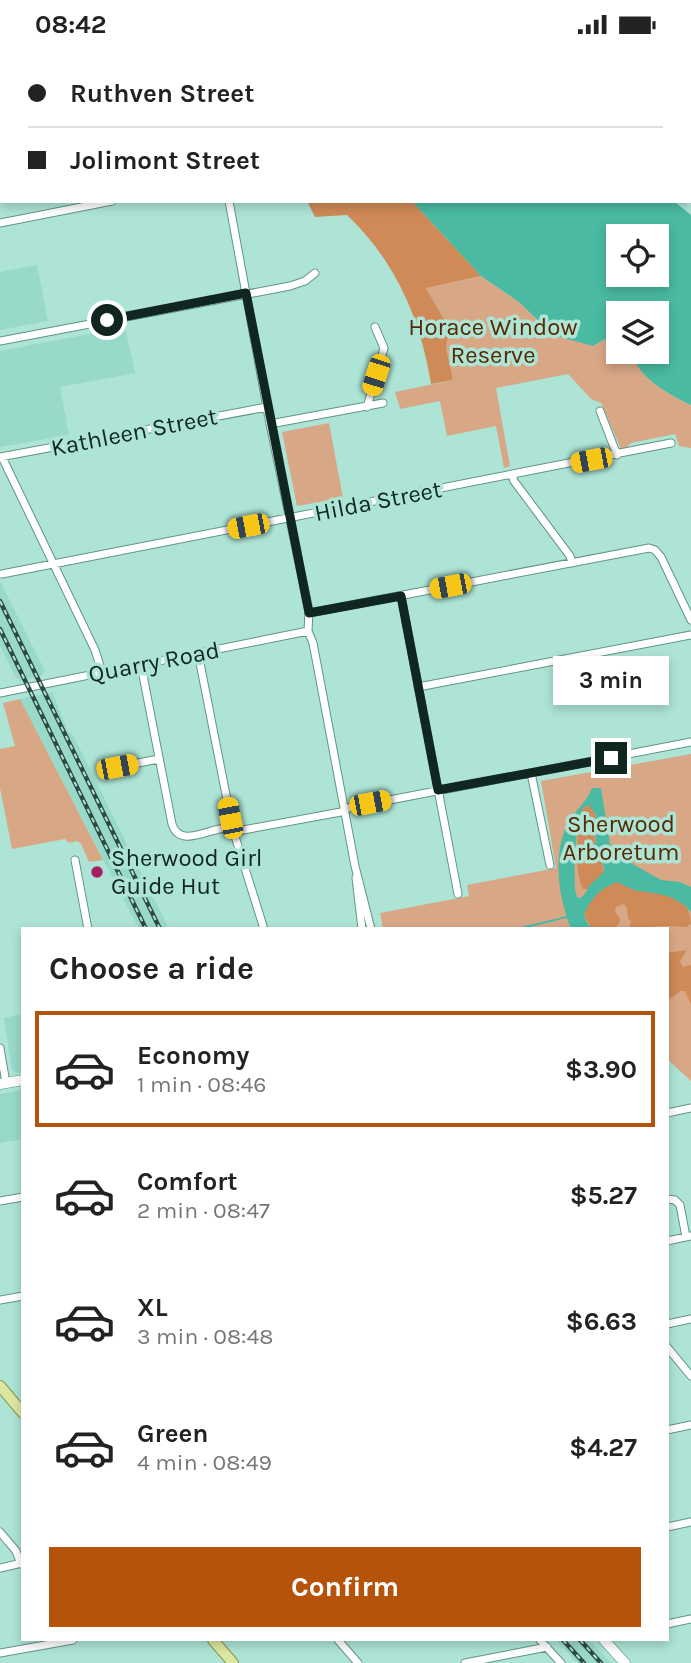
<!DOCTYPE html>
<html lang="en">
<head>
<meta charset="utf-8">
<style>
  :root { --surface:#fff; --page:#f2f2f2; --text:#222; --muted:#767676; --line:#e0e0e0; --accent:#b45309 }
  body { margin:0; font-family:Karla,sans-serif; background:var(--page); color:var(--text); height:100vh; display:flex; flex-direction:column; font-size:26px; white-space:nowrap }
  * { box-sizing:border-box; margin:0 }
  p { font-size:23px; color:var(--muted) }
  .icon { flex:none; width:38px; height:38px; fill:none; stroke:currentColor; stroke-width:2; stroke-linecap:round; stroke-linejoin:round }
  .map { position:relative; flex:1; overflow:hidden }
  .side { position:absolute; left:21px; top:878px; width:648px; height:714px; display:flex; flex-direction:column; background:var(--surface); border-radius:0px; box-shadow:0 4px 10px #0003 }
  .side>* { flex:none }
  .banner { position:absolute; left:0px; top:0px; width:691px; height:154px; box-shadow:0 4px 10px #0003; display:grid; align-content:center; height:154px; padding:0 28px; background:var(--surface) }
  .controls { position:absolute; left:606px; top:175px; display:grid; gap:14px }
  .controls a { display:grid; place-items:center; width:63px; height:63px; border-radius:0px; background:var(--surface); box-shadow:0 4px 10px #0003; font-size:35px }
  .end { position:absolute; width:32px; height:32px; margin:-16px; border:9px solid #102621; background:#fff; box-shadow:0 0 0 4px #fff }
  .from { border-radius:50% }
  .bubble { position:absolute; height:49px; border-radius:0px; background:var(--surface); box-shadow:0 4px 10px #0003; font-size:23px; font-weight:700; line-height:49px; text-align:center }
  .car { position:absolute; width:21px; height:42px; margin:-21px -10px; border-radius:9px; box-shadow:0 0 5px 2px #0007; background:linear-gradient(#f5c518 24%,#345 0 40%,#f5c518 0 76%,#345 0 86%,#f5c518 0) }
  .banner b { display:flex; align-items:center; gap:24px; height:66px; font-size:26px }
  .banner b+b { border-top:2px solid var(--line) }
  .banner i { width:18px; height:18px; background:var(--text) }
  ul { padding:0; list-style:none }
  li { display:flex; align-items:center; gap:21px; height:116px; margin:0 14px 10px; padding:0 14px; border:4px solid transparent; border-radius:0px }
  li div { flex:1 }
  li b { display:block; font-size:26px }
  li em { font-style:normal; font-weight:700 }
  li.current { border-color:var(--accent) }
  li>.icon { width:63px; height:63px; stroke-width:1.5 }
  h2 { padding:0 28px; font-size:32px; line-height:84px }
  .button { display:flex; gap:14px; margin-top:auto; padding:14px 28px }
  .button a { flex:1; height:80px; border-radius:0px; background:var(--accent); color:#fff; font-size:28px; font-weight:700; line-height:80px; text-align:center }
  .status { display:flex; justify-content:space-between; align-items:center; height:49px; padding:0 35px; background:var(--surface); direction:ltr }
  .status svg { height:19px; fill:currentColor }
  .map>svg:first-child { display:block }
  .built { fill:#99d9c9 }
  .green { fill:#d8a886 }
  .forest { fill:#cf8a57 }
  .water { fill:#4abaa2; fill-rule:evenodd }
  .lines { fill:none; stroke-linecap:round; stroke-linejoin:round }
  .stream { stroke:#4abaa2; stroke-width:2 }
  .street-casing { stroke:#609487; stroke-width:9 }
  .secondary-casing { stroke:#609487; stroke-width:11 }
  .primary-casing { stroke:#85984b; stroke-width:12 }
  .street { stroke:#fff; stroke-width:7 }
  .secondary { stroke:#fff; stroke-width:10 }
  .primary { stroke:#dce6a1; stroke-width:10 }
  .rail-casing { stroke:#2d4943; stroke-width:4.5 }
  .rail { stroke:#ade4d6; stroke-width:2; stroke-dasharray:5; stroke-linecap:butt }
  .route { stroke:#102621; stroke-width:9 }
  .poi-dot { fill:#a71d62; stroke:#ade4d6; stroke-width:2.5 }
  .labels { text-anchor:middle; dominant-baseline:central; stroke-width:7; stroke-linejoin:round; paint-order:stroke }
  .park-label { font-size:24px; fill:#562900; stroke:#ade4d6 }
  .street-label { font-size:24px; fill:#102621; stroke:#ade4d6 }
  .poi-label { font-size:24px; fill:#102621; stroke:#ade4d6; text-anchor:start }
</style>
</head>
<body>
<div class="status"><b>08:42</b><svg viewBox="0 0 49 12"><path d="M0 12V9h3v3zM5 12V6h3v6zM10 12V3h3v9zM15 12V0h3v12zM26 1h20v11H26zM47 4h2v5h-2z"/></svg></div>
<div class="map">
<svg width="691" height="1614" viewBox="0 0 691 1614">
  <rect width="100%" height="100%" fill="#ade4d6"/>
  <path class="built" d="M37,216L48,272L0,281V223Z
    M125,278L135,324L60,338L69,386L0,398V302Z
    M0,532L45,622L41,627L20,632L15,627L0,597Z
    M52,643L68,682L74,688L169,880H139L20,650Z
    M23,965V1023L17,1024L12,1021L4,969Z
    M23,1041V1090L0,1094V1045Z
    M556,1591H589L611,1614H577Z"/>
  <path class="green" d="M481,227L519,253L553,286L595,296L607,289L613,278H618V303H631C638,329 668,345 691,356V399L679,397L675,385L631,394L625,400H621L601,354L591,350L568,325L496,339L510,417L504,419L496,377L447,387L440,352L400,360L395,343L453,331L445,299L449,279L426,239Z
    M329,374L343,449L297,457L282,383Z
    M20,650L103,811L89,813L81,795L77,792L69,794L65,790L12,800L0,739V700L15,697L3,654Z
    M691,705V1032L667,1010V880H383L380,864L469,847L467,836L556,819L541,732Z"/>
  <path class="forest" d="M307,152H412L481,227L426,239L449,279L446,299L453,331L431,335C421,271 395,211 347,166L315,168Z
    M589,756C601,767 593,781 595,796C596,806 603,813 604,824L588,840H583C574,825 576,775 583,759Z
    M617,833C624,836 631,841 639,842C661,845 691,845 691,875L686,878L661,877L629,880L631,872L628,870L627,858L623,855L616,858L615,863L620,869L619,874L615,879H591L584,865C592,849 600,839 617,833Z
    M687,901L680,912L683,918L691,916V955L685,942H680L672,949L667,948V904Z"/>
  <path class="water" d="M412,152L676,154L691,166V356C668,345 638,329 631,303H656V264H618V278L610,281L607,289L593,297L553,286L519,253L481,227ZM618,187H656V226H618Z
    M592,739H601L610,795L617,806L661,831L680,833L691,838V863C677,846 659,845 639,842C631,841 624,836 617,833C600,839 592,849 584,865L588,876L596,880H571C559,849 552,808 567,776C574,762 587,753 592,739ZM589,756L596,766L595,806C610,823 605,822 591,835C586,840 587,845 580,849L577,848L575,840C574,819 575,778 583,759Z"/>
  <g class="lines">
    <path class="stream" d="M561,869L567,868
      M517,880L559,870"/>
    <g class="street-casing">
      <path id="street" d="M20,0V2
        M117,0V2
        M201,0L202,2
        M597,0L598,2
        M690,0L691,1
        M637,2L639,0
        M0,77H2
        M690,93L691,94
        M229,152L270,375L309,562L308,582L313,594L355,817L371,880
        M0,174L112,152
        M0,292L290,237L305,232L315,224
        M367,358L384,299L375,278
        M600,362L617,406
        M270,375L383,354
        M0,408L267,358
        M2,408L95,601L102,623
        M512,426L514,432L570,507L572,514
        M2,525L671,394
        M401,547L458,845
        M309,564L649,499L655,501L661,508L691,571
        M198,604L233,781L264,880
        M141,616L172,775C180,800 209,779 227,779C228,779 237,782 238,782L341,763L348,759L691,693
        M418,638L691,586
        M0,644L308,582
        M104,724L117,718L159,710
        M531,724L550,816
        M75,811L88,880
        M356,829L362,880
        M0,999L6,1034
        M667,1064L691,1059
        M667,1150L675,1151L680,1156L686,1188
        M0,1152L23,1148
        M667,1192L691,1187
        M0,1251L23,1247
        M667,1275L691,1270
        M667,1298L691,1327
        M667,1381L691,1376
        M667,1478L691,1473
        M0,1483L16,1502L21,1515
        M0,1519L22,1514
        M667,1575L691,1570
        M338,1591L358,1614
        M540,1591L561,1614
        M0,1604L73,1591
        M465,1614L547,1598"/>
    </g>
    <g class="secondary-casing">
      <path id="secondary" d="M0,1035L23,1031
        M604,1591L625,1614"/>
    </g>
    <g class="primary-casing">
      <path id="primary" d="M0,1337L23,1364
        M213,1591L233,1614"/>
    </g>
    <use href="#street" class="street"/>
    <use href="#secondary" class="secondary"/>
    <use href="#primary" class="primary"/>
    <g class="rail-casing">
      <path id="rail" d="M0,552L160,880
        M0,580L146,880
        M563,1591L584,1614
        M580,1591L601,1614"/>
    </g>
    <use href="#rail" class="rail"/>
  </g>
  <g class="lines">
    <path class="route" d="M107,271L246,244L309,564L401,547L438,741L611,709"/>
  </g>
  <circle class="poi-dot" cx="97" cy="823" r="7"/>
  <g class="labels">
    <g class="park-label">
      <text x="493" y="278">Horace Window<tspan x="493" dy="28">Reserve</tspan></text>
      <text x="621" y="775">Sherwood<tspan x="621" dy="28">Arboretum</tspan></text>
    </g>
    <g class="street-label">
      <text transform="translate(134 383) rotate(-11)">Kathleen Street</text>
      <text transform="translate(378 452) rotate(-11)">Hilda Street</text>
      <text transform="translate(154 613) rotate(-11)">Quarry Road</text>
    </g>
    <g class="poi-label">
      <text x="111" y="809">Sherwood Girl<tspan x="111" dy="28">Guide Hut</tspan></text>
    </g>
  </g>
</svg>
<div class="controls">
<a><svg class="icon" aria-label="locate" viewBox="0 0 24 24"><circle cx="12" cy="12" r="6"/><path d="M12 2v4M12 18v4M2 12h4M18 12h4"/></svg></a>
<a><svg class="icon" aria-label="layers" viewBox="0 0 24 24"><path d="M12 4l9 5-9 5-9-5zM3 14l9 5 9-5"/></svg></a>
</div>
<i class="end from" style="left:107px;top:271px"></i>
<i class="end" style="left:611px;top:709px"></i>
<div class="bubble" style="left:553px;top:607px;width:116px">3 min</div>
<i class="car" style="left:376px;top:326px;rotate:198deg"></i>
<i class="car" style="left:591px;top:411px;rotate:259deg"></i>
<i class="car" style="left:248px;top:477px;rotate:259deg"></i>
<i class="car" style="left:450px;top:537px;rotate:259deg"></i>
<i class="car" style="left:117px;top:718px;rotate:79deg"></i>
<i class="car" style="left:370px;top:754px;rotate:79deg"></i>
<i class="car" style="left:230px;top:769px;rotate:349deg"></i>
<div class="banner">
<b><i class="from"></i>Ruthven Street</b>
<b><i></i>Jolimont Street</b>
</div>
<section class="side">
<h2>Choose a ride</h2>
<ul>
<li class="current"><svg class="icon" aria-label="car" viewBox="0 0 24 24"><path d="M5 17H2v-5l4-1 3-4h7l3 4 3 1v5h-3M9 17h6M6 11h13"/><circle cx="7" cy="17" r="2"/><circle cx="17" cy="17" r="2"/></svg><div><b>Economy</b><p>1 min · 08:46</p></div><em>$3.90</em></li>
<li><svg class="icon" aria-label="car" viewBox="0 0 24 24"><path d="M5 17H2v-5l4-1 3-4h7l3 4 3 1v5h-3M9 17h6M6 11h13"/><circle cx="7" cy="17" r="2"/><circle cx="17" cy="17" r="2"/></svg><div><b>Comfort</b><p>2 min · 08:47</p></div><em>$5.27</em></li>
<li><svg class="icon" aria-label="car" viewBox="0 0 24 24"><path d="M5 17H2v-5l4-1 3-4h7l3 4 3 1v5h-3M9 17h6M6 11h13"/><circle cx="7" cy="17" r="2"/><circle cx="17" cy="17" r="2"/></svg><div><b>XL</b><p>3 min · 08:48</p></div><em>$6.63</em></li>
<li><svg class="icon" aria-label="car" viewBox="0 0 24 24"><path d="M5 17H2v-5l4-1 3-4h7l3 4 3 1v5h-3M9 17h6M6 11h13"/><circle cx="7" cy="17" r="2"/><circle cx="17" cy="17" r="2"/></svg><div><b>Green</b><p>4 min · 08:49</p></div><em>$4.27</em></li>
</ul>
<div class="button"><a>Confirm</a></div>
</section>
</div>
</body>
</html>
